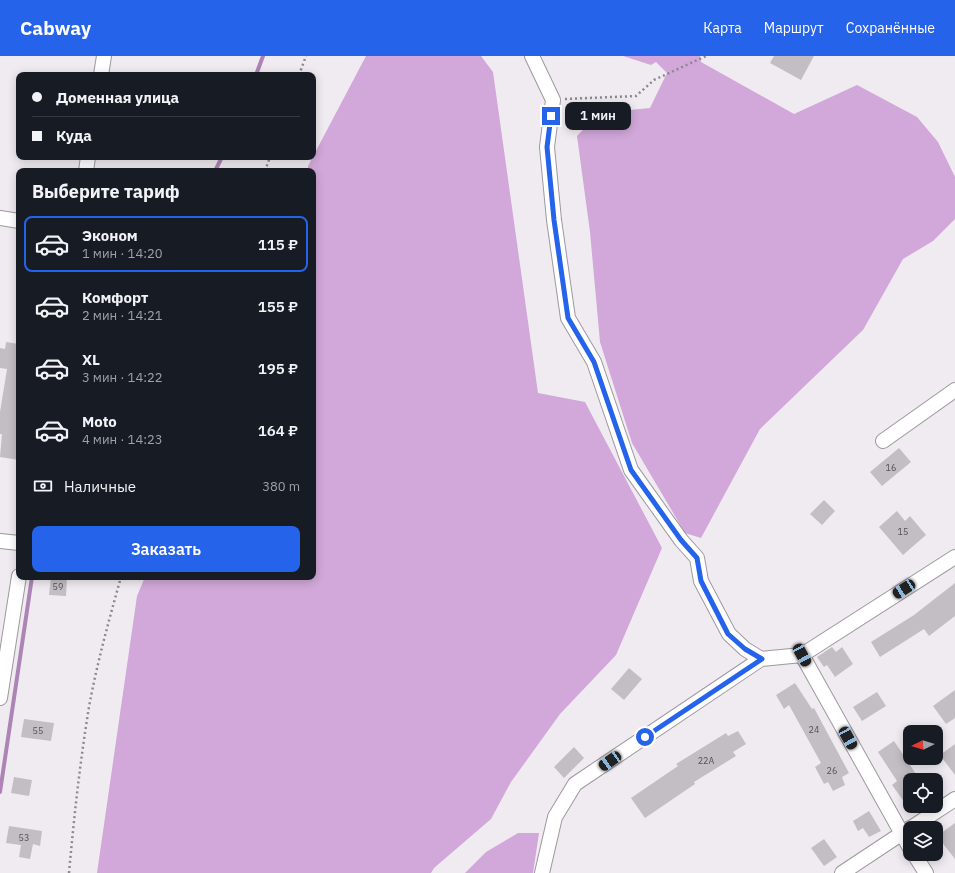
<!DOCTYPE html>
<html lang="ru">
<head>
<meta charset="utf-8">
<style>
  :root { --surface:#171b24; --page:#242831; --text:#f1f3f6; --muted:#9ea1a6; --line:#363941; --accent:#2563eb }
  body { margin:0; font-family:"IBM Plex Sans",sans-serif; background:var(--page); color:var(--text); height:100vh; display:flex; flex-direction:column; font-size:15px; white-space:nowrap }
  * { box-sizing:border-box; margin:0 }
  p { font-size:13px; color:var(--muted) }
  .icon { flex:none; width:22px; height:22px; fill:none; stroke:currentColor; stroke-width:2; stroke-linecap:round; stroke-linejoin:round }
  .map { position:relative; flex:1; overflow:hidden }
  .details { position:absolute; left:16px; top:112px; width:300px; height:412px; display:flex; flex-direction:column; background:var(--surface); border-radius:8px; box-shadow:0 2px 10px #0003 }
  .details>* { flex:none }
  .hud { position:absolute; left:16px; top:16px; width:300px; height:88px; border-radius:8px; box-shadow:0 2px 10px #0003; display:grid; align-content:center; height:88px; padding:0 16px; background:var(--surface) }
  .needle { width:26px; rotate:265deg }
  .controls { position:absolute; left:903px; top:669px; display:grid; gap:8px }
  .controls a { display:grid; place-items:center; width:40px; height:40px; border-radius:8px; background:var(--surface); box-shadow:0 2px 10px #0003; font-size:20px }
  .end { position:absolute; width:18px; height:18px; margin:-9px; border:5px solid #2563eb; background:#fff; box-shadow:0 0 0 2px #fff }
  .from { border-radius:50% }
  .bubble { position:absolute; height:28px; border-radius:8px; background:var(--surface); box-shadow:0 2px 10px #0003; font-size:13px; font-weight:600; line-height:28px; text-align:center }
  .car { position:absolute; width:12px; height:24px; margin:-12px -6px; border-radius:5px; box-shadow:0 0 3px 1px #0007; background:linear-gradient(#222 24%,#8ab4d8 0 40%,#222 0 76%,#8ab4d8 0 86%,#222 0) }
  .hud b { display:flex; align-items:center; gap:14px; height:38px; font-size:15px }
  .hud b+b { border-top:1px solid var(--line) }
  .hud i { width:10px; height:10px; background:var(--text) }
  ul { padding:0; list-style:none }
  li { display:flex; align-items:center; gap:12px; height:56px; margin:0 8px 6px; padding:0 8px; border:2px solid transparent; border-radius:8px }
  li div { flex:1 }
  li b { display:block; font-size:15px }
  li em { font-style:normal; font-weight:600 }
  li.on { border-color:var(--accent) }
  li>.icon { width:36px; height:36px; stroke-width:1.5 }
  h2 { padding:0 16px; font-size:18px; line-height:48px }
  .pay { display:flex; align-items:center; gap:10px; height:44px; padding:0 16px; font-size:15px }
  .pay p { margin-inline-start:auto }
  .button { display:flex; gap:8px; margin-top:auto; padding:8px 16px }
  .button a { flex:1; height:46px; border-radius:8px; background:var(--accent); color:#fff; font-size:16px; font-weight:600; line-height:46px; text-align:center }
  header { display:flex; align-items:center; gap:24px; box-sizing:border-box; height:56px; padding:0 20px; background:var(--accent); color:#fff }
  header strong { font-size:19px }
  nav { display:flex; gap:22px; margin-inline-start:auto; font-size:14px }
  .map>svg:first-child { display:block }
  .forest { fill:#d1a8d9 }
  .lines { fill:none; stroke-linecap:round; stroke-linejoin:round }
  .stream { stroke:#ad85b5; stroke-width:4 }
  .building { fill:#c3bec4 }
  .street-casing { stroke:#9d989e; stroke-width:16 }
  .path { stroke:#8c898d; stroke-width:2.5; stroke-dasharray:2 3; stroke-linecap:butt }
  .street { stroke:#fff; stroke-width:14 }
  .route { stroke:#2563eb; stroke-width:5 }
  .labels { text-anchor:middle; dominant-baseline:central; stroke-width:3; stroke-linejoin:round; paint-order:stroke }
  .number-label { font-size:9px; fill:#545255 }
</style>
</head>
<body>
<header>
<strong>Cabway</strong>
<nav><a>Карта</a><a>Маршрут</a><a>Сохранённые</a></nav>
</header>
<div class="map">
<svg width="955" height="817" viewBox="0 0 955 817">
  <rect width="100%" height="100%" fill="#f0ebf1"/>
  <path class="forest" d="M366,0H481L493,16L538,337L585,346L662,492L616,599L560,658L511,726L491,763L434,812L431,817H97L137,540L145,521H313V115H308V110Z
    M623,0H700L701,6L794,58L857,29L917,61L938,86L955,121V163L933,185L903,203L863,274L760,373L701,482L685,477L632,387L600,286L590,176L577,80L599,57L650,52L667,17L656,6L651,9Z
    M518,777H539L533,817H465L486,796Z"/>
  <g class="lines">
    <path class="stream" d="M256,19L263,0
      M215,115L222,101
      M0,736L32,521"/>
  </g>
  <path class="building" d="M774,0H814L801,24L770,7Z
    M6,286L19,288V404L0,401L2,378H0V356L7,313L0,312V292L5,293Z
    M899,392L911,406L882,430L870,416Z
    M824,444L835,455L822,469L810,458Z
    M897,455L905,465L910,460L926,479L903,499L879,471Z
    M51,521H67L66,540L49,539Z
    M955,527V560L929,580L924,573L880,601L871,586L914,559Z
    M832,591L836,596L842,591L853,608L835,621L827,609L824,611L817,601Z
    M629,612L642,623L624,644L611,633Z
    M795,627L812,653L814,652L849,717L842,721L845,729L833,735L828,726L824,728L815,711L821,707L789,649L784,653L776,639Z
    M955,634V662L946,668L933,650Z
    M877,636L886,650L862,665L853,651Z
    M24,663L54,667L51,685L21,681Z
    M738,675L746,688L733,696L736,700L694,726L695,728L645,762L631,742L678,710L676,708L726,677L728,680Z
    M894,685L920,724H910V754L892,729L897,725L878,696Z
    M955,688V719L940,699Z
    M574,691L584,702L564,722L554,711Z
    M14,721L32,724L29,740L11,737Z
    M869,755L881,775L869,781L863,772L858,775L853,765Z
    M955,767V803L937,780Z
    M9,770L42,775L40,790L33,788L30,803L19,801L21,789L6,787Z
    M824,783L837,801L824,810L811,792Z"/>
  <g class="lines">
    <g class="street-casing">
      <path id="street" d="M532,0L553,44L547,91L554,164L568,262L594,306L631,414L681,484L697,502L701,525L729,578L745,593L761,603
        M101,19L104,0
        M86,115L88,101
        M0,162L19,165
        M883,385L955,334
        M0,485L19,487
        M802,599L910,792
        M0,642L19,520
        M911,772L955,743
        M914,798L926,817
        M542,817L555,761L575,728L761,603L802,599L955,501
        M842,817L910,772"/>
    </g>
    <path class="path" d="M299,19L306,0
      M565,43L636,40L654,24L706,0
      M265,115L270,101
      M69,817C74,761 80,706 89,651C97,607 109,564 121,521"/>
    <use href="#street" class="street"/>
  </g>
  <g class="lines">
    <path class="route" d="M551,60L547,91L554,164L568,262L594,306L631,414L681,484L697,502L701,525L728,578L745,593L762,603L645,681"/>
  </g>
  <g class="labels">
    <g class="number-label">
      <text x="891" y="411">16</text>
      <text x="903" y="475">15</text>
      <text x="58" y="530">59</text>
      <text x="814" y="673">24</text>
      <text x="38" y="674">55</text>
      <text x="706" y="704">22А</text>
      <text x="832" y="714">26</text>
      <text x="24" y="781">53</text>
    </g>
  </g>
</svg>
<div class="controls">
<a><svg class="needle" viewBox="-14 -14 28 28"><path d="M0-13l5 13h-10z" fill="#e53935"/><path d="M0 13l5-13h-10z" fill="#9ea1a6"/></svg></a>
<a><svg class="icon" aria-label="locate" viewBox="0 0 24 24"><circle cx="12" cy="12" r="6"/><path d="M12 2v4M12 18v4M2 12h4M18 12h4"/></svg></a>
<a><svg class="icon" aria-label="layers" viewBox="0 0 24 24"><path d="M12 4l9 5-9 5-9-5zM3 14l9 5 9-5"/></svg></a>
</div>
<i class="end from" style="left:645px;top:681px"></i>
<i class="end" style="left:551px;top:60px"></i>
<div class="bubble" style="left:565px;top:46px;width:66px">1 мин</div>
<i class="car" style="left:904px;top:533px;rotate:237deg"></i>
<i class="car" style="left:802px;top:599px;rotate:151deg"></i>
<i class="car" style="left:848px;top:682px;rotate:151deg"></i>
<i class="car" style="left:610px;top:705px;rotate:236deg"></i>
<div class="hud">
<b><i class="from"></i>Доменная улица</b>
<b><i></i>Куда</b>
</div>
<section class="details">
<h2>Выберите тариф</h2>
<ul>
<li class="on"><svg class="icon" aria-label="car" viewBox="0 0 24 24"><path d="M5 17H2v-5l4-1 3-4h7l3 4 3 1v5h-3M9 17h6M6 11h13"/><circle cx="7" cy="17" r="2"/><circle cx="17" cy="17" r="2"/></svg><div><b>Эконом</b><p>1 мин · 14:20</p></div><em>115 ₽</em></li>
<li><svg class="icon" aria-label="car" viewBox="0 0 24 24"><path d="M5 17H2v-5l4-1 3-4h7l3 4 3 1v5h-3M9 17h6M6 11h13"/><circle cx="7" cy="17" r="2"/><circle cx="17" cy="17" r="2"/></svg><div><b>Комфорт</b><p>2 мин · 14:21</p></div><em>155 ₽</em></li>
<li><svg class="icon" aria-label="car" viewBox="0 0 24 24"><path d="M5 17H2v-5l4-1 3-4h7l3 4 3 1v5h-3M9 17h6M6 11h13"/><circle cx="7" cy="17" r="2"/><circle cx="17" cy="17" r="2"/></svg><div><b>XL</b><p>3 мин · 14:22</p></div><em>195 ₽</em></li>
<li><svg class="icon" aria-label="car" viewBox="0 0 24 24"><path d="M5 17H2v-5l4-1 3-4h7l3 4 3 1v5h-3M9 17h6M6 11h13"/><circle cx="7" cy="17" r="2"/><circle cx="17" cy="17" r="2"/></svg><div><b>Moto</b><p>4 мин · 14:23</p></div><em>164 ₽</em></li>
</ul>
<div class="pay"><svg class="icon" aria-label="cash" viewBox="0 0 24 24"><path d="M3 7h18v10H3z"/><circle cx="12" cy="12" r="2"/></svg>Наличные<p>380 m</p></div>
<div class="button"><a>Заказать</a></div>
</section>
</div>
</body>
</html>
